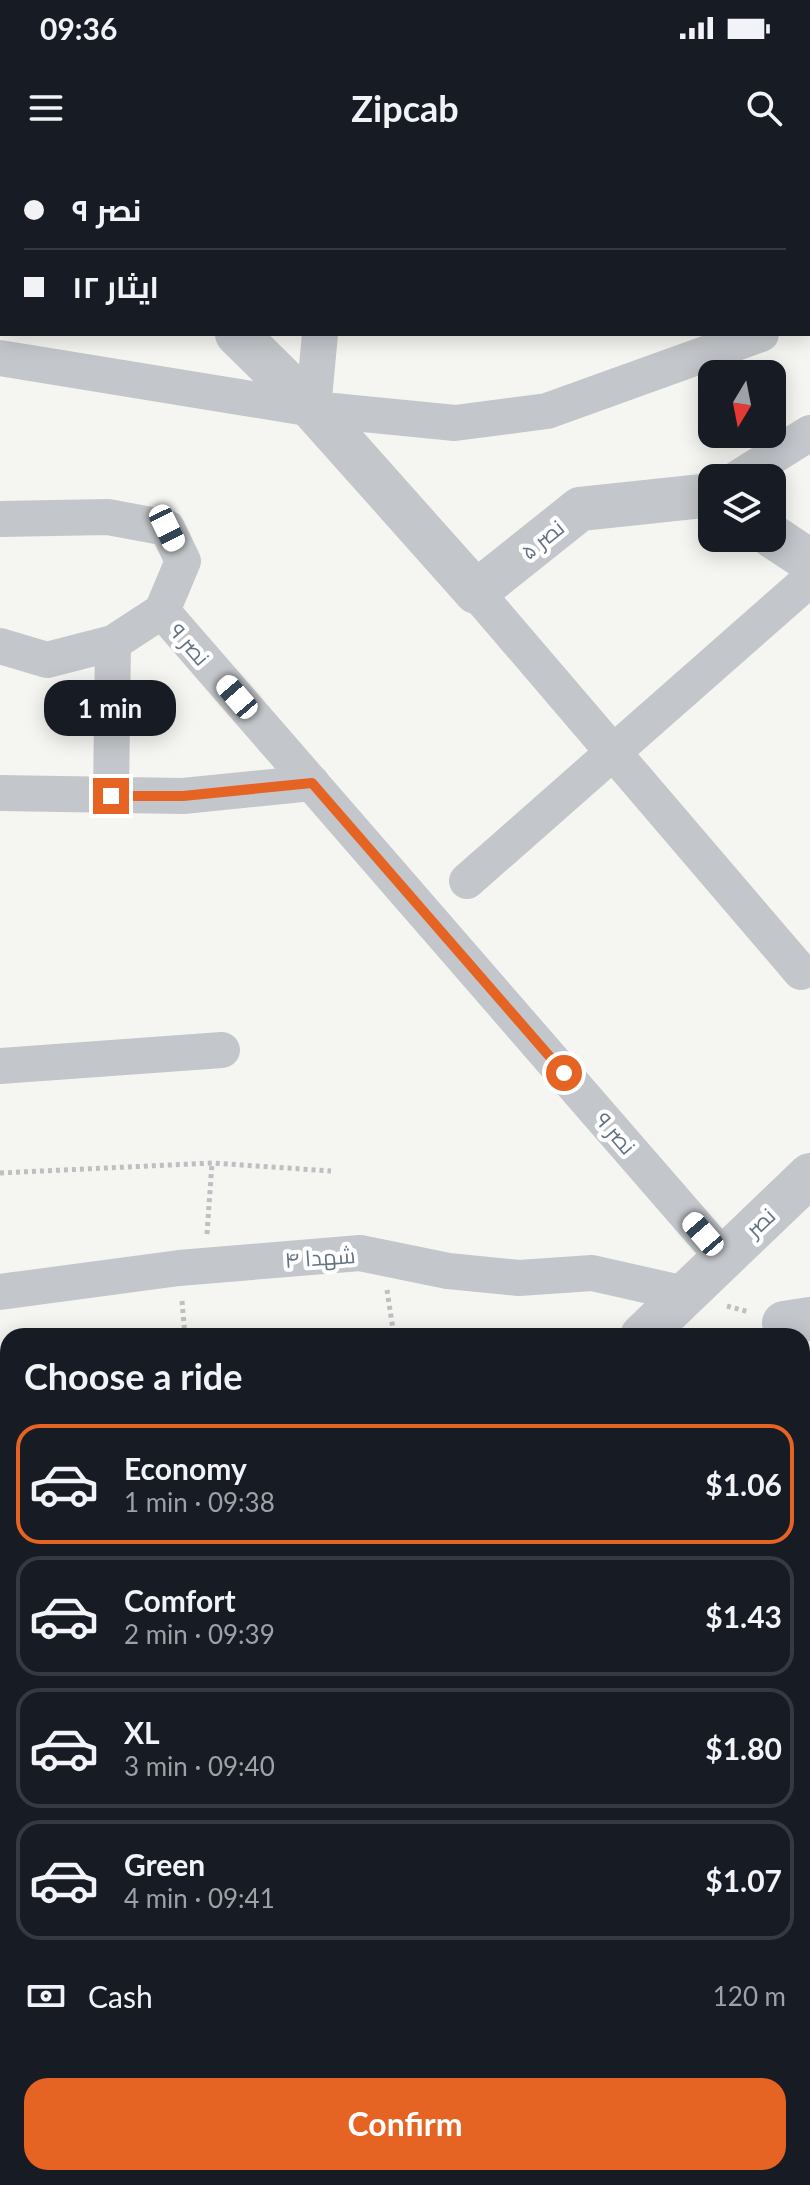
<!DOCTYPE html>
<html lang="en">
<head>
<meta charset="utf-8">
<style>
  :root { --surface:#171b24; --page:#242831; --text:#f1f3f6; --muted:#9ea1a6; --line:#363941; --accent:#e56323 }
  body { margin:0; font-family:Lato,Cairo,sans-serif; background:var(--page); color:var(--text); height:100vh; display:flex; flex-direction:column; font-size:30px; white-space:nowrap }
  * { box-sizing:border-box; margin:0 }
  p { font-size:26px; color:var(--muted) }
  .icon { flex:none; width:44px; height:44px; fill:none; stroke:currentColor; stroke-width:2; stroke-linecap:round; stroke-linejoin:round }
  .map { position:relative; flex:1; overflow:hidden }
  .details { position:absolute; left:0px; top:1168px; width:810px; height:858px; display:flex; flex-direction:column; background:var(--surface); border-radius:24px 24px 0 0; box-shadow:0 4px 20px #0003 }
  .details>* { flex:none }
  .banner { position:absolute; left:0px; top:0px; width:810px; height:176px; box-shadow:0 4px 20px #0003; display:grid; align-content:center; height:176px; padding:0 24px; background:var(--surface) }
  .needle { width:52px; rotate:190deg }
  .fabs { position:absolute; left:698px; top:200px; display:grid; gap:16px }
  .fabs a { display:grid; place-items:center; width:88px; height:88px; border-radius:16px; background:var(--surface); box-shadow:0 4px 20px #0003; font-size:40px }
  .end { position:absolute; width:36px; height:36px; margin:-18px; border:10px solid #e56323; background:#fff; box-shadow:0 0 0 4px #fff }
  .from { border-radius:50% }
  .bubble { position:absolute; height:56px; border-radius:24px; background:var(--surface); box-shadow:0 4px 20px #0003; font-size:26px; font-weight:700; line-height:56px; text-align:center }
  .car { position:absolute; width:24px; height:48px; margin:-24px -12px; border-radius:10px; box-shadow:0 0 6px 2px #0007; background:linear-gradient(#fff 24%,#345 0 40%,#fff 0 76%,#345 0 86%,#fff 0) }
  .banner b { display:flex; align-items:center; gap:28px; height:76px; font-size:30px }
  .banner b+b { border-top:2px solid var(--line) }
  .banner i { width:20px; height:20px; background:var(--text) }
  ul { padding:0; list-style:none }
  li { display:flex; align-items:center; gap:24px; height:120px; margin:0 16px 12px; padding:0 8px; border:4px solid var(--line); border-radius:24px }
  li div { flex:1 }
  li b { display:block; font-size:30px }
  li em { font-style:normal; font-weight:700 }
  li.active { border-color:var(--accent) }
  li>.icon { width:72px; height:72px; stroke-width:1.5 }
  h2 { padding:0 24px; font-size:36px; line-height:96px }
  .pay { display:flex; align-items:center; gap:20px; height:88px; padding:0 24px; font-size:30px }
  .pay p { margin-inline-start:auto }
  .button { display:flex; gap:16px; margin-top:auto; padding:16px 24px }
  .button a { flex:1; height:92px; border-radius:24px; background:var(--accent); color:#fff; font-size:32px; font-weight:700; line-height:92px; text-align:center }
  .status { display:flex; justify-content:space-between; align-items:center; height:56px; padding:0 40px; background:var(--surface); direction:ltr }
  .status svg { height:22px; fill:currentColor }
  header { display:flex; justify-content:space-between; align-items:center; height:104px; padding:0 24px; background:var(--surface); font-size:36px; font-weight:700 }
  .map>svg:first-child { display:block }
  .building { fill:#abb2b8; stroke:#d7d7d5; stroke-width:2 }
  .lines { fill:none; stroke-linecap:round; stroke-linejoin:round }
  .path { stroke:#bdbfc1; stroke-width:5; stroke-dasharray:4 4; stroke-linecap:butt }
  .minor { stroke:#c3c6ca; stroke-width:36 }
  .tertiary { stroke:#c3c6ca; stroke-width:44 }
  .route { stroke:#e56323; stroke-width:10 }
  .labels { text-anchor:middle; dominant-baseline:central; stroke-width:8; stroke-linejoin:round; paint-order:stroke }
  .street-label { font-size:22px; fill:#647383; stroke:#fff }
</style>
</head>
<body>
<div class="status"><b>09:36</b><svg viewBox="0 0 49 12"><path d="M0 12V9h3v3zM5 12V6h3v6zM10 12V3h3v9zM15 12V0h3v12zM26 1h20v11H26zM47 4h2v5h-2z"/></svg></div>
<header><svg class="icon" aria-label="menu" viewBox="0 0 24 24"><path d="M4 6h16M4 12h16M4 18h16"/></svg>Zipcab<svg class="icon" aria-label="search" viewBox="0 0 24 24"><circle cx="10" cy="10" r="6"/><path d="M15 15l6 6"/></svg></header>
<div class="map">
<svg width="810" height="2025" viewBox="0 0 810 2025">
  <rect width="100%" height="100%" fill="#f5f6f2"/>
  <path class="building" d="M802,1651L807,1652L803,1672L810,1674V1768L802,1766Z
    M589,2018H723L722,2025H622Z"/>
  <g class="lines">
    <path class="path" d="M0,1013L212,1003L331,1011
      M207,1074L212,1003
      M387,1130L394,1176
      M182,1141L185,1176
      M727,1146L749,1152"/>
    <path class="minor" d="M73,2L75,0
      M0,110L2,108
      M808,157L810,156
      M0,198L313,249L455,263L547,251L761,174
      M313,249L320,174
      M738,318L810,273
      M0,359L108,357L167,368L183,401L162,451L113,483L47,500L0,486
      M476,432L801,812
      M162,451L723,1097
      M0,633L183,636L312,623
      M111,636L113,483
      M467,721L810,419
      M0,906L222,890
      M0,1132L179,1108L360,1093L448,1111L519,1118L592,1113L685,1134
      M802,1952L810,1954
      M530,2018L531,2025"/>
    <path class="tertiary" d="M164,0L166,2
      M237,174L313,249L476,432L580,349L712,335
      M772,376L810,401
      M784,1163L810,1159
      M642,1176L810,1015
      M0,1467H8
      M802,1537L810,1536
      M0,1593L8,1591
      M356,2025L357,2018"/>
  </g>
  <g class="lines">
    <path class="route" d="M111,636H183L312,623L564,913"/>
  </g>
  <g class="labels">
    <g class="street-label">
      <text transform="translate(542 379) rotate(-39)">نصر ۵</text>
      <text transform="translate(190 484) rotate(49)">نصر ۹</text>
      <text transform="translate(616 973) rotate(49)">نصر ۹</text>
      <text transform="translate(760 1062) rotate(-43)">نصر</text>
      <text transform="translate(320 1097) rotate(-4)">شهدا ۴</text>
    </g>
  </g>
</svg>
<div class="fabs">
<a><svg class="needle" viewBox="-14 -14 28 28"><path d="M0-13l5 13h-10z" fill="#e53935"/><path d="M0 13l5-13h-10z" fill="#9ea1a6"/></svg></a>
<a><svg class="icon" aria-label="layers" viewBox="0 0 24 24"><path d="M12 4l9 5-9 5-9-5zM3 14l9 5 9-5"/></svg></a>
</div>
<i class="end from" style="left:564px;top:913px"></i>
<i class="end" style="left:111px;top:636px"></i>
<div class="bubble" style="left:44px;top:520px;width:132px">1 min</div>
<i class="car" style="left:167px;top:368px;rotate:154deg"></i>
<i class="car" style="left:237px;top:537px;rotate:319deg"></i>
<i class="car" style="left:703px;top:1074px;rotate:319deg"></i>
<div class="banner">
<b><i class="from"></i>نصر ۹</b>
<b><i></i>ایثار ۱۲</b>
</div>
<section class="details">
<h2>Choose a ride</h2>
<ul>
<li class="active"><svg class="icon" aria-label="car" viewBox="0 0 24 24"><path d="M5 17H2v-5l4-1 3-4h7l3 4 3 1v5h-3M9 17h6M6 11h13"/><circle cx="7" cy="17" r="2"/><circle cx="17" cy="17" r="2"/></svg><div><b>Economy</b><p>1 min · 09:38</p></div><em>$1.06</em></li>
<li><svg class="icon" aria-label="car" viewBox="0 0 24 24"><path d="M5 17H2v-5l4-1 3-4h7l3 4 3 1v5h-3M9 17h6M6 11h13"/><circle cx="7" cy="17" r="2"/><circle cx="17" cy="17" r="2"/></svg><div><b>Comfort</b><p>2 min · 09:39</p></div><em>$1.43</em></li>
<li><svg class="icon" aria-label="car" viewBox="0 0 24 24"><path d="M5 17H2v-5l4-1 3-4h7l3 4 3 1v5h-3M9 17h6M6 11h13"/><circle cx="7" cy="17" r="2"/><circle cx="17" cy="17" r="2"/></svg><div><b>XL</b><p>3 min · 09:40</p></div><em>$1.80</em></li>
<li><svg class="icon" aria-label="car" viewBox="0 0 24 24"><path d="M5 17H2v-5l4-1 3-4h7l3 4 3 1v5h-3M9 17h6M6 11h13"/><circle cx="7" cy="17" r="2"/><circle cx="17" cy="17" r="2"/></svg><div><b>Green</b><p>4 min · 09:41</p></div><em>$1.07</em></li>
</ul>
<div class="pay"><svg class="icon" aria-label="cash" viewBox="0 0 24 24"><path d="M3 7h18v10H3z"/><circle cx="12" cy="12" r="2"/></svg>Cash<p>120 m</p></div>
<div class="button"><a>Confirm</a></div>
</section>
</div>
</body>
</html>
